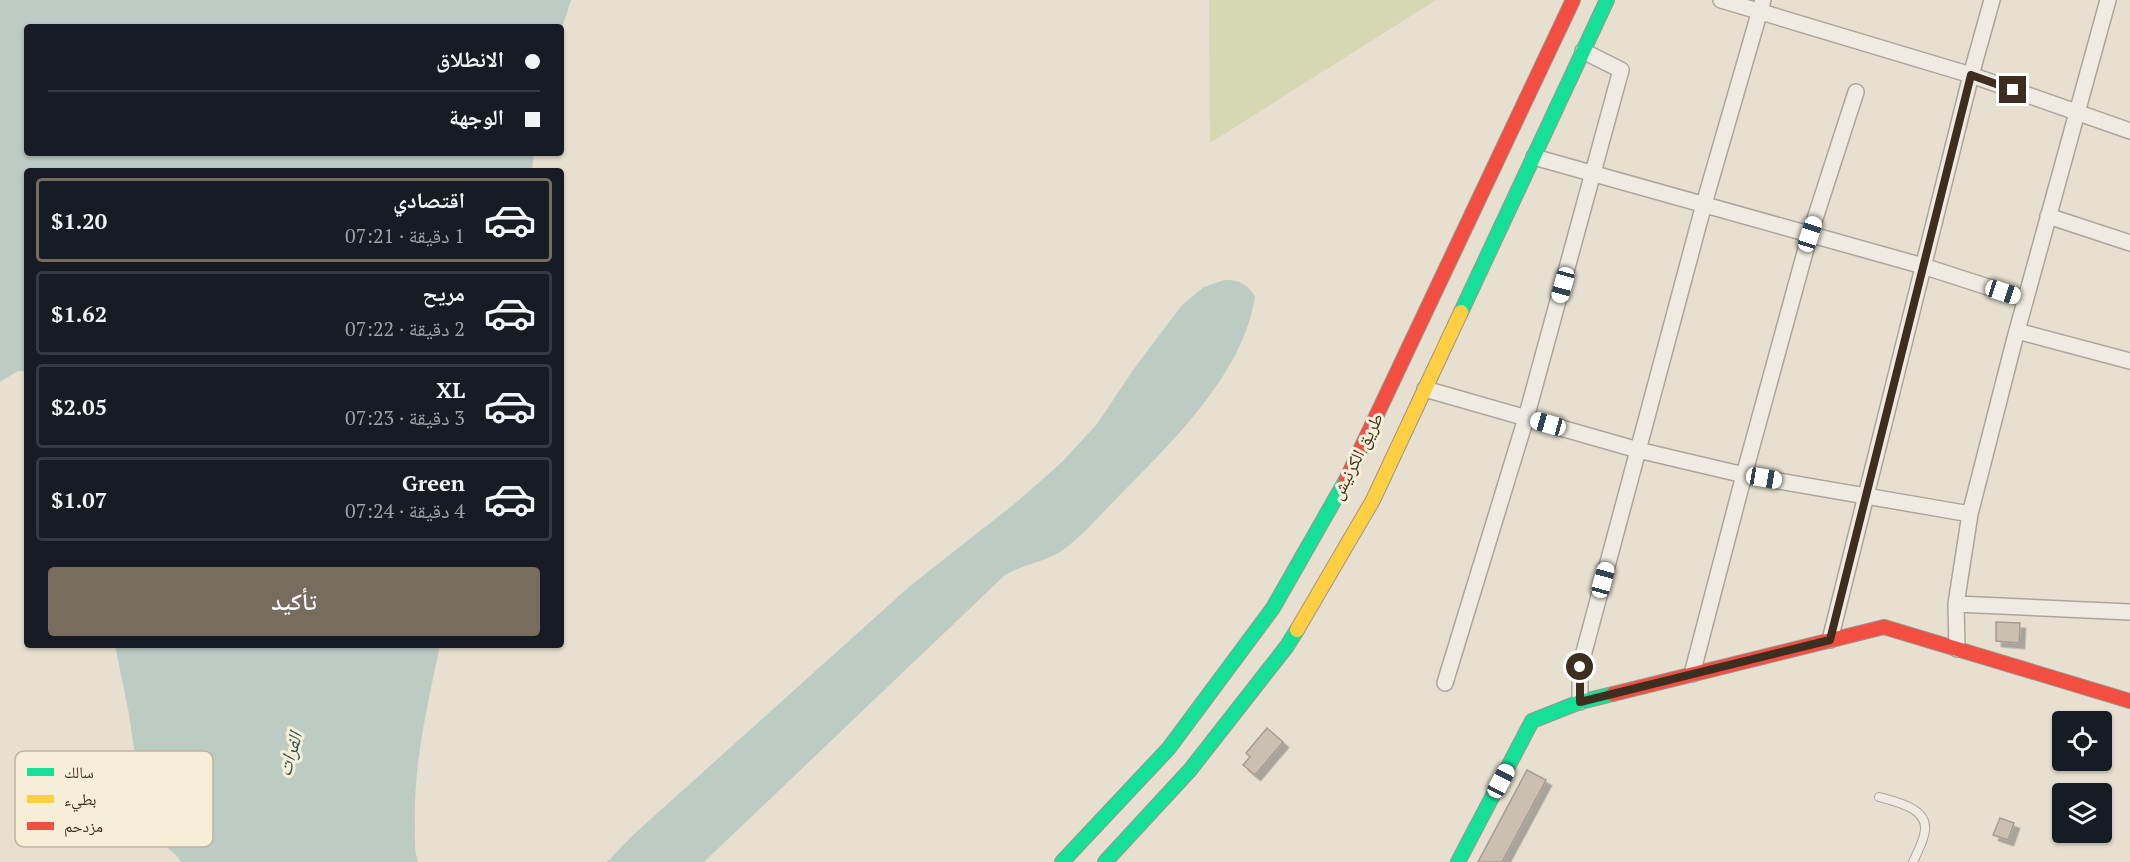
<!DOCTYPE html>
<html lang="ar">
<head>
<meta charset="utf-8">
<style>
  :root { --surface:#171b24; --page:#20242c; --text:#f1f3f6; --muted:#9ea1a6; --line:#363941; --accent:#786c5e }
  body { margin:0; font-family:"PT Serif","Noto Naskh Arabic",serif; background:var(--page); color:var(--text); direction:rtl; height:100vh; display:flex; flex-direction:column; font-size:22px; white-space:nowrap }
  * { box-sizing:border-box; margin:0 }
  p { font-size:20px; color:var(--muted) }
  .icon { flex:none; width:33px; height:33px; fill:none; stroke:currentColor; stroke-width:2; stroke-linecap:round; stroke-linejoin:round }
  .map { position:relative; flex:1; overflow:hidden; direction:ltr }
  .drawer { position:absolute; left:24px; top:168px; width:540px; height:480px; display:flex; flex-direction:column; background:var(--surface); border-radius:6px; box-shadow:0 2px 4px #0004; direction:rtl }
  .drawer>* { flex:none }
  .top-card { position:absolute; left:24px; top:24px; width:540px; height:132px; border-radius:6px; box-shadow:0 2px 4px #0004; direction:rtl; display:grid; align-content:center; height:132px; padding:0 24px; background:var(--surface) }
  .buttons { position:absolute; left:2052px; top:711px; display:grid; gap:12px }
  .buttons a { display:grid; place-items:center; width:60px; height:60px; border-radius:6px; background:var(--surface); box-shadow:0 2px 4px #0004; font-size:30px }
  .end { position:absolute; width:27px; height:27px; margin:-14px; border:8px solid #3d2e20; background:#fff; box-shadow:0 0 0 3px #fff }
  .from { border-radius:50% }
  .car { position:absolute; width:18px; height:36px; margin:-18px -9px; border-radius:8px; box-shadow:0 0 4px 2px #0007; background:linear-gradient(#fff 24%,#345 0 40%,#fff 0 76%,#345 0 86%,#fff 0) }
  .top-card b { display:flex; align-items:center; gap:21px; height:57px; font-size:22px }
  .top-card b+b { border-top:2px solid var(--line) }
  .top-card i { width:15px; height:15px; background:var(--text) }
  ul { padding:10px 0 0; list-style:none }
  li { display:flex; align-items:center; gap:18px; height:84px; margin:0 12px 9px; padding:0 12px; border:3px solid var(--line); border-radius:6px }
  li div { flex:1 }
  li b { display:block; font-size:22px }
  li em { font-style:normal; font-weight:600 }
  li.active { border-color:var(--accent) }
  li>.icon { width:54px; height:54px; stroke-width:1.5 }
  .action { display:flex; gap:12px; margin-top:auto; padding:12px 24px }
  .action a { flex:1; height:69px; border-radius:6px; background:var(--accent); color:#fff; font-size:24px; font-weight:600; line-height:69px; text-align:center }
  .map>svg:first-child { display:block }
  .green { fill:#d6d7b3 }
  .water { fill:#bcccc2 }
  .building { fill:#cbbfb2; stroke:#a89c90; stroke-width:1.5; filter:url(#shadow) }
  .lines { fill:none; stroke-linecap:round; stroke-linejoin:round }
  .lane-casing { stroke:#ada599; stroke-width:10 }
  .street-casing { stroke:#ada599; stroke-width:18 }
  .fast-casing { stroke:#9c958a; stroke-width:16 }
  .slow-casing { stroke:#9c958a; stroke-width:16 }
  .jam-casing { stroke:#9c958a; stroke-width:16 }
  .lane { stroke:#efebe3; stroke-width:8 }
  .street { stroke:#efebe3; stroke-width:15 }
  .fast { stroke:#16e098; stroke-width:14 }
  .slow { stroke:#ffcf43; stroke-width:14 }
  .jam { stroke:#f24e42; stroke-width:14 }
  .route { stroke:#3d2e20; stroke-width:8 }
  .labels { text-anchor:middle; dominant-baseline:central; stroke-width:6; stroke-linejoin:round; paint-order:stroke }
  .street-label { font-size:18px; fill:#3d2e20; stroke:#f7eed8 }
  .water-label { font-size:20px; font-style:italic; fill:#2f5d5a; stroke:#f7eed8 }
  .key { fill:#f7eed8; stroke:#bfb4a1; stroke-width:1.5 }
  .key-label { font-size:16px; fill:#3d2e20 }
</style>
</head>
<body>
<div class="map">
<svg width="2130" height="862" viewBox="0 0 2130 862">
  <defs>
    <filter id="shadow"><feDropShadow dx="5.5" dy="5.5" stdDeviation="0" flood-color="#0004"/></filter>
  </defs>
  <rect width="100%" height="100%" fill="#e7e0d1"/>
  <path class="green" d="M1209,0H1436L1210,143Z"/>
  <path class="water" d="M0,0H571L561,31V27H27V153H534L532,171H27V371H18L0,382Z
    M1224,280C1239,280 1246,283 1255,296C1244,374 1170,444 1117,498C1099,516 1081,538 1060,552C1043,562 1022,565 1005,575L704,862H607L633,835L910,586L1018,501L1062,462L1097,424L1133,370L1182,305L1204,287Z
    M115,645H440C428,704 413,764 415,825C415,838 414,850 418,862H181L176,855L154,837L143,811L129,714Z"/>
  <path class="building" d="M1996,622L2020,623L2019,643L1996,641Z
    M1267,728L1283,742L1255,775L1243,765L1250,757L1246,753Z
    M1527,770L1546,780L1502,862H1478Z
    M2000,818L2014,823L2008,840L1993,835Z"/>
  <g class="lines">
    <g class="lane-casing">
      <path id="lane" d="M1879,797C1897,802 1932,809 1924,835C1922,844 1917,853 1913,862"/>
    </g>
    <g class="street-casing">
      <path id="street" d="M1721,0L1971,75L2130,131
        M1534,157L1923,266L2025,299
        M2048,216L2130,243
        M2017,331L2130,361
        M1425,389L1638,450L1744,475L1970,514
        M1956,604L2130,612
        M1830,640L1971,75L1992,0
        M1957,649L1956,604L1970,514L2015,338L2108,0
        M1692,674L1744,475L1810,234L1856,92
        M1445,683L1526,418L1621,70L1583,51
        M1580,702V667L1704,204L1763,0"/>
    </g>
    <g class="fast-casing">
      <path id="fast" d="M1461,312L1607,0
        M1062,862L1169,748L1273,608L1346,480
        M1105,862L1190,770L1287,646L1297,630
        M1458,862L1532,721L1580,702L1613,694"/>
    </g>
    <g class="slow-casing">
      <path id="slow" d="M1297,630L1373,500L1461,312"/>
    </g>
    <g class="jam-casing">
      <path id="jam" d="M1346,480L1573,0
        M1613,694L1884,627L2130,701"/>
    </g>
    <use href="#lane" class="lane"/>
    <use href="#street" class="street"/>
    <use href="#fast" class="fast"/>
    <use href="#slow" class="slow"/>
    <use href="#jam" class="jam"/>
  </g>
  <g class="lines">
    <path class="route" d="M1580,667V702L1830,640L1971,75L2013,90"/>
  </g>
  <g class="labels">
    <g class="street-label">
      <text transform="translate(1356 456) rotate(-63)">طريق الكرنيش</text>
    </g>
    <g class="water-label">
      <text transform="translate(289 754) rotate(-74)">الفرات</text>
    </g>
  </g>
  <rect x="15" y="751" width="198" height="96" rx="9" class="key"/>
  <rect x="27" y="768" width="27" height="8" fill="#16e098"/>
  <rect x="27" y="795" width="27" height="8" fill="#ffcf43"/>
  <rect x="27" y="822" width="27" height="8" fill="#f24e42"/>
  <g class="key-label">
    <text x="64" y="778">سالك</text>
    <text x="64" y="805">بطيء</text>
    <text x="64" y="832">مزدحم</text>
  </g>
</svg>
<div class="buttons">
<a><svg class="icon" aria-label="locate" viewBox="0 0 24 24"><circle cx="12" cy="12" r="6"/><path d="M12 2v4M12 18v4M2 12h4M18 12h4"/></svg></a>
<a><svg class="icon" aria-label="layers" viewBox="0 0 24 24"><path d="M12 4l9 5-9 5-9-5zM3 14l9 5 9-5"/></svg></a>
</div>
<i class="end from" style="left:1580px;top:667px"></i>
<i class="end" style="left:2013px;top:90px"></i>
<i class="car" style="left:1810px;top:234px;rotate:18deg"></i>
<i class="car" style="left:1563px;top:285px;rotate:195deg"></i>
<i class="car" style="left:2003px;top:292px;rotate:108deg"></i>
<i class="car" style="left:1548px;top:424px;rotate:286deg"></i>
<i class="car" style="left:1764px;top:478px;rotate:100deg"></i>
<i class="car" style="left:1603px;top:580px;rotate:15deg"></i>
<i class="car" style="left:1501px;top:781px;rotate:28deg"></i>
<div class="top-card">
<b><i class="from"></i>الانطلاق</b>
<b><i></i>الوجهة</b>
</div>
<section class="drawer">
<ul>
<li class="active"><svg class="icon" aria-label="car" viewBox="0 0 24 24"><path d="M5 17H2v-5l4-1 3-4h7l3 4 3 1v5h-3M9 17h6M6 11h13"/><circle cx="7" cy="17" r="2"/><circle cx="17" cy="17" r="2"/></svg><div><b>اقتصادي</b><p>1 دقيقة · 07:21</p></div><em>$1.20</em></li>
<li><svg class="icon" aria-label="car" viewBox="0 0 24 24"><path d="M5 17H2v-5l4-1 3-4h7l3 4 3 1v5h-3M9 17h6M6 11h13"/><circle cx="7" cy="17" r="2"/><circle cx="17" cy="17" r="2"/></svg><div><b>مريح</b><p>2 دقيقة · 07:22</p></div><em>$1.62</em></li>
<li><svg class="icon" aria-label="car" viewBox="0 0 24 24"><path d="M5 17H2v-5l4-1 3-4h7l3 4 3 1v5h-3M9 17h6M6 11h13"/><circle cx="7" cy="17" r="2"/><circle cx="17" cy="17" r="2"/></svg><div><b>XL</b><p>3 دقيقة · 07:23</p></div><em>$2.05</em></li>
<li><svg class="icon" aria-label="car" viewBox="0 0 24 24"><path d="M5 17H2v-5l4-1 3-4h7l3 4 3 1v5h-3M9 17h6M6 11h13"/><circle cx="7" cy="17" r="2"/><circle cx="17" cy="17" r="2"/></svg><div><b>Green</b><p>4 دقيقة · 07:24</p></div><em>$1.07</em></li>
</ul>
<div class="action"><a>تأكيد</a></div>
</section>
</div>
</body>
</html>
